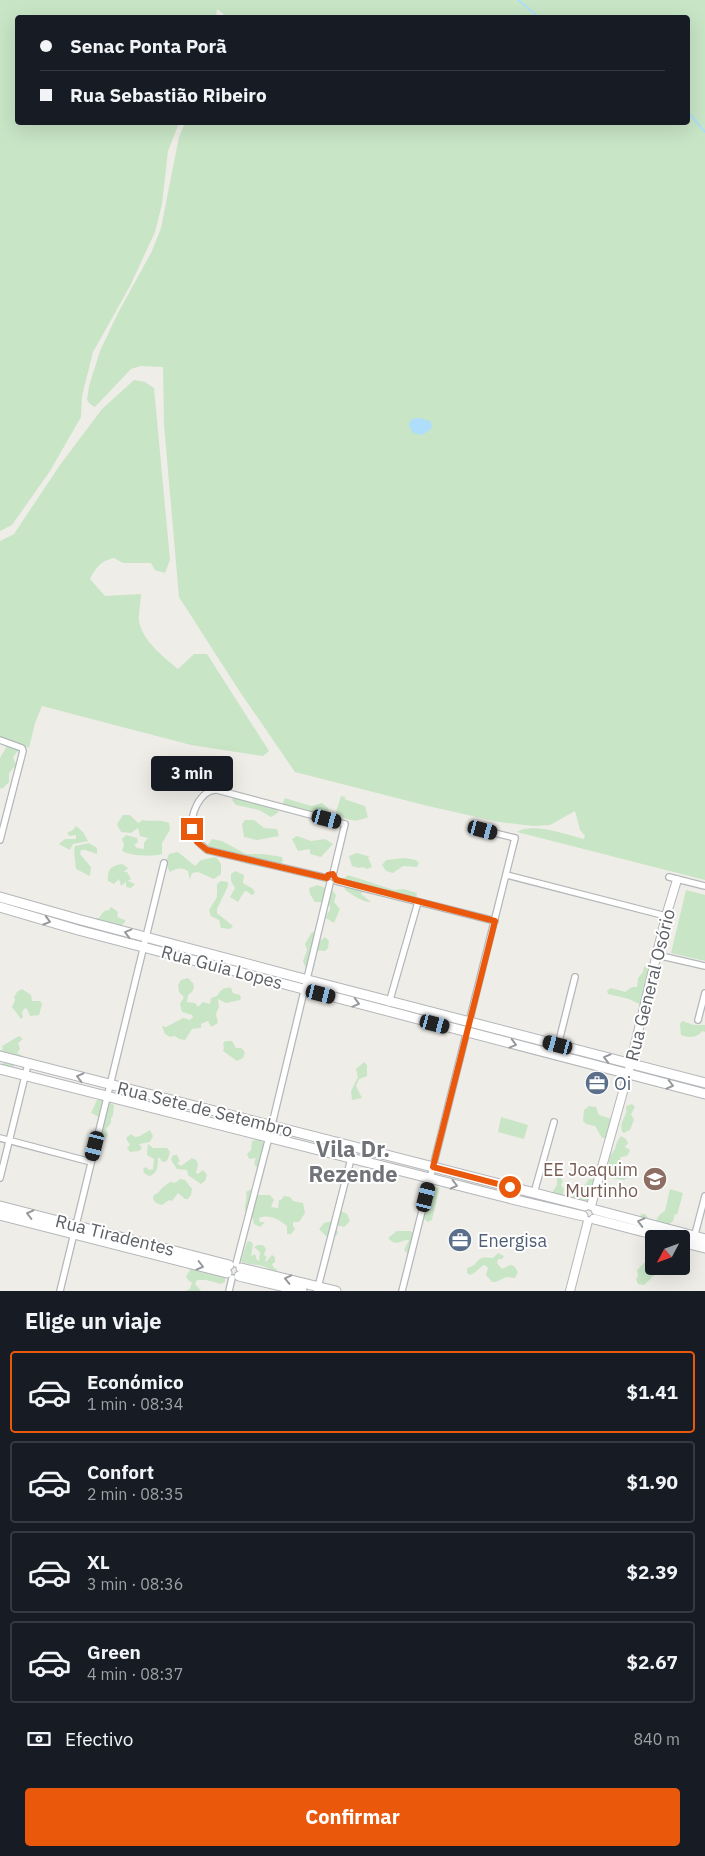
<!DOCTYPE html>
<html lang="es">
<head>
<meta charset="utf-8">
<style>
  :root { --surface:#171b24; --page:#242831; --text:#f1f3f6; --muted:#9ea1a6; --line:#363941; --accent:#ea580c }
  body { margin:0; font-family:"IBM Plex Sans",sans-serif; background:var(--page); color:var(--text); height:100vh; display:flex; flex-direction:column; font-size:19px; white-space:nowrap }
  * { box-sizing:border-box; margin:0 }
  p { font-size:16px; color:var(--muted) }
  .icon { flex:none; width:28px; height:28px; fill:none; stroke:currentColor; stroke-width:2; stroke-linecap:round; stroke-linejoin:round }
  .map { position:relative; height:1291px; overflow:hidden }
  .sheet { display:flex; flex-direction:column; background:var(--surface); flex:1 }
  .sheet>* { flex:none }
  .guide { position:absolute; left:15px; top:15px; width:675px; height:110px; border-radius:5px; box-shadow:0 5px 20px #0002; display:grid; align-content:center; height:110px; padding:0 25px; background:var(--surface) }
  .needle { width:32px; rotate:229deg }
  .tools { position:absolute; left:645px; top:1230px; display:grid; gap:10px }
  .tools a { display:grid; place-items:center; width:45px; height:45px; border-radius:5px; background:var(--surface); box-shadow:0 5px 20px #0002; font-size:25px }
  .end { position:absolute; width:22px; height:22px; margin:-11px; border:6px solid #ea580c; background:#fff; box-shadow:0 0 0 2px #fff }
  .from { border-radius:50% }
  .bubble { position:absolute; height:35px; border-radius:5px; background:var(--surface); box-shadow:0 5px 20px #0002; font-size:16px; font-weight:700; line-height:35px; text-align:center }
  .car { position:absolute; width:15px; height:30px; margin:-15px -8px; border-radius:6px; box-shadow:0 0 4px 1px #0007; background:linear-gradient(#222 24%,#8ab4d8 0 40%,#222 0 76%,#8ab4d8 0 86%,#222 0) }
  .guide b { display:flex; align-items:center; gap:18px; height:48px; font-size:19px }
  .guide b+b { border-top:1px solid var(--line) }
  .guide i { width:12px; height:12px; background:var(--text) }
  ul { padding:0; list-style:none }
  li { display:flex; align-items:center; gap:15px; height:82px; margin:0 10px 8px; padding:0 15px; border:2px solid var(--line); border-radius:5px }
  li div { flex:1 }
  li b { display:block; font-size:19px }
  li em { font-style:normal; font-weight:700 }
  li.on { border-color:var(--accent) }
  li>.icon { width:45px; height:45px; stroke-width:1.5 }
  h2 { padding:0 25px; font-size:22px; line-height:60px }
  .pay { display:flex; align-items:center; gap:12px; height:55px; padding:0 25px; font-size:19px }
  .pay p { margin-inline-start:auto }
  .action { display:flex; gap:10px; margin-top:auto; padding:10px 25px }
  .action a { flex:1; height:58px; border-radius:5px; background:var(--accent); color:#fff; font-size:20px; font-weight:700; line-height:58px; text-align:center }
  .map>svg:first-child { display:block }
  .green { fill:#c8e5c6 }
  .water { fill:#aedef9 }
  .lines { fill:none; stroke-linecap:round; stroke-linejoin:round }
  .stream { stroke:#aedef9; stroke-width:2 }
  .minor-casing { stroke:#b4b7ba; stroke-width:8 }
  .tertiary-casing { stroke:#b4b7ba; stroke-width:10 }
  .secondary-casing { stroke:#b3b6ba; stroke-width:11 }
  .minor { stroke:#fff; stroke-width:5.5 }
  .tertiary { stroke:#fff; stroke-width:8 }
  .secondary { stroke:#fff; stroke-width:9 }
  .oneway { stroke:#96999c }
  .route { stroke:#ea580c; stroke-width:6 }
  .labels { text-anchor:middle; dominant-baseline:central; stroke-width:4; stroke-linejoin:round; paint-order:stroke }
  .street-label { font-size:18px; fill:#5e6266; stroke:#fff }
  .service-label { font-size:18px; fill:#4e5e75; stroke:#fff; text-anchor:start }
  .education-label { font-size:18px; fill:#785e54; stroke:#fff; text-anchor:end }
  .district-label { font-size:22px; font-weight:bold; fill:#707478; stroke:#fff }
</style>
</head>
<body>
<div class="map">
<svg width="705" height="1291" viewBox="0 0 705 1291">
  <rect width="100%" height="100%" fill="#efede7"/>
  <path class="green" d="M0,0H705V880L517,832C533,822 567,835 584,839L585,836L580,830L575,811L550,825L533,826L499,822L428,806L295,772L238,689L179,597L164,425L163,367L141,366L131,369L95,407L90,404L87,400L89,386L100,351L118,313L152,251L161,228L179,137L185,123L688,122V18H228L217,9L216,18H18V122L179,123L168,151L162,204L155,232L130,286L93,352L82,396L81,417L50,471L12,525L0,531Z
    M134,380L145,382L154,388L170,560L165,573L155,570L151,563H123L114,558C101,561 96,567 90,579L105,596L141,594C141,603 138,614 139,621C143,642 164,657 178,669L194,654H207L269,751L263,756L191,745L42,706L35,723L29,748L16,744L18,751L13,757L16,765L9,773V782L2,789L0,788V758L8,744L0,740V541L14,534L60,465L102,409Z
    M235,794L274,807L279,812L271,817L259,810L236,805L232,800Z
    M341,796L346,797L344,799L365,806L368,817C356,823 346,821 336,812Z
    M285,798L311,806L322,803L328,808L329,813L326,817L282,805Z
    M123,815H130L138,823L143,820C151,822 161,819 169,823L170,830L162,843V854C154,857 130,856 122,851L124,845L122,839L126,835L137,838L138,842L134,845L137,848L144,849V843L148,838L140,836L138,828L131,833L121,832L117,824Z
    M245,820H254L264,828L277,829L279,836L257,840L244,837L242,824Z
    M76,826L83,832L88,841L73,844L70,850L59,844L65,839H76V835L70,836L67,833L73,830Z
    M297,836L311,841L325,839L333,844L321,857L310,854V849L298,851L292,839Z
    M212,839L222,841L246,854H263L282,857L283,861C281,863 279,865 277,866C265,873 220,855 207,850V846Z
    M89,843L97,848V854L85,850H81L80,854L91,867L90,876L76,869L74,850L75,846Z
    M178,852L195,866L201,860L216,857L221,864V874L214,879L198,872L192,873L190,880L188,871C182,867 176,868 170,872C166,866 166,860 169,854Z
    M357,853L371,857H368L372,867L367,869L363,867L359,868L352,866L349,856Z
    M405,858L416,860L419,863L417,867L403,866L393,873L386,871L382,865L386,860Z
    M122,864L128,868L124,872L120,871L127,872L131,879L128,881L135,884L131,888L126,887V882L121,886L119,879L114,884L108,881C107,869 111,866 122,864Z
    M235,871L244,875L243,883L253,889L255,893L252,895L246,891L244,892L238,902L230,897L235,888L231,881V874Z
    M348,875L394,890L403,889L417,893L416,900L410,903C397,897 376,888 361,893V894L371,902C363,903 352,894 345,890L343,879Z
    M221,881L228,882V886L217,909V913L233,926L230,929L221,928L219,920L211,916L209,910L217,897V884Z
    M318,885L333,891L336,895L334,902L340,909L334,923L326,918L327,914L330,910V906L325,902H315L310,894L309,888Z
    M686,890L705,895V961L671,953Z
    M111,907L118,912L117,917L125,920V922L122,925L101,931L90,918H99L104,911L109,910Z
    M312,932H315L320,941L325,937L329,941L328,948L325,951L314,950L312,956L315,966L311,968H306L303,961L307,950L305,944Z
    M650,962L654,965L657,979L655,984L649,988L643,1006L629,999L608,994L607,991L611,988L625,992L632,987H637L638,978L643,972L644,967Z
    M188,978L193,983L194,987L192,992L188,995L187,1002L195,1003L198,1007L203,1002L210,1004L211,998L217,996C221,990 223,987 231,988L233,993L240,995L241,998L240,1000L226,1003L218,999L219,1007L216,1014L218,1023L211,1027L208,1021L201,1024V1028L192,1029L185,1040L179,1039L175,1036L170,1037L165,1034L162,1026L166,1027L183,1018L190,1020L193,1017L192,1015L182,1012L180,1004L184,997L179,992L178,985L181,980Z
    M22,989L31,995L32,1001H40L42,1004L39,1015L30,1016L27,1009L25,1008L22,1012L23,1017L21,1019L12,1007L15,1000L14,997L17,992Z
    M682,1021L694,1025H705V1032L702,1031C697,1038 689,1038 681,1035L680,1024Z
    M19,1036L23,1039L18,1043L20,1049L17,1053L29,1059L12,1062L14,1065L13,1068L1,1066L2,1064L6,1062L0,1056V1050H3L2,1046Z
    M225,1041H232L236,1048H241L245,1052L243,1058L237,1061L223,1051L224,1048L223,1044Z
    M364,1062L367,1065V1076L359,1079L356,1086L362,1098L352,1100L351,1091L358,1077L356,1069Z
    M100,1098L114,1105L113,1115L111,1118V1123L106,1129L108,1135L104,1139L102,1137L103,1130L97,1124L99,1117L91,1113L97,1100Z
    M632,1104L635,1107L631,1114L634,1120L630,1130L624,1133L622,1132C620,1121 623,1122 626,1113C627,1111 626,1108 626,1106Z
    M589,1106L596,1107L599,1115L612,1119L606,1138H602L595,1126L586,1124L583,1121L584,1110Z
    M501,1117L528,1125L524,1139L498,1132Z
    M150,1130L153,1136L150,1142L139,1144L142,1148L139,1151L130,1152L127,1148L130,1145L126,1138L131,1134L135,1137L140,1136Z
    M621,1136L626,1139L628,1143L625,1147L630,1150L627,1156L621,1157L620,1159L622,1165L629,1164L633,1169L632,1174L624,1180L611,1178L607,1172L610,1156L615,1149L617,1142Z
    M259,1139L265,1144V1147L261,1155L263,1159L261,1167H256L254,1163L256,1158L249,1159L247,1154L251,1150L252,1141Z
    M148,1144L153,1148H167L170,1152C168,1157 169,1162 162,1162L160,1158H158C158,1165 158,1174 149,1176L144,1173L143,1169L146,1167L149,1170L153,1169L154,1159L147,1155Z
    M173,1155H177L180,1161L177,1163L181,1166L192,1158L196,1160L198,1164L196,1173L198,1174L203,1170L207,1175L205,1181L201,1184L188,1175L187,1170L177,1169L171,1160Z
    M559,1176L563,1181L561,1185L564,1189L563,1195L570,1199L572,1198L574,1189L579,1188L581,1191L589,1179H593L594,1183L592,1187L595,1200L578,1209L571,1208L569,1209L561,1207L552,1196L553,1191L557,1185V1177Z
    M180,1179L185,1180L192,1189L191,1195L188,1199H185L178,1193L172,1201L169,1200L162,1205L156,1203L153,1199L154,1195L158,1193L162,1188L170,1182L175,1183Z
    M435,1187L439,1188L432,1220L428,1222L423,1218C427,1208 427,1196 435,1187Z
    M252,1189L258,1195H270L274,1200L271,1207L278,1208L279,1200H281L284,1196L290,1197L293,1201L303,1203L305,1213L299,1222H293V1226L295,1229L291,1234H287V1226C278,1219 269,1214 259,1218L260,1222H265L260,1227L254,1224L252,1216H247C242,1205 248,1202 246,1192Z
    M670,1189L683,1193L677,1215L675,1214L673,1221L668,1225L670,1234L668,1235L644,1230L645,1225L640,1218L641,1214H645L652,1222H655L660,1214L665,1211Z
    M339,1210L347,1214L350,1221L344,1227L336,1225L335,1227L338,1232L337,1235L328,1238L319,1229L324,1223L332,1221Z
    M397,1231H410L414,1233L410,1254H408L404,1250L409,1240C400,1239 397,1248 388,1238Z
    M250,1241L253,1244L251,1256L255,1254L257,1260L259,1261L260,1252L254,1247L258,1245H263L266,1249L264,1255L267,1257L265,1260L266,1262L272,1255L275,1257V1262L272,1264L274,1268L277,1269L276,1272L263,1266L244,1263L241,1261L247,1242Z
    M498,1253L504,1256L502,1259H498L497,1263L502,1269L510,1265L514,1266L518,1272L515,1278L506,1277L496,1282H492L486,1275L488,1268L485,1265C479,1267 476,1273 470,1275L467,1273V1268C481,1265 473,1255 493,1258Z
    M645,1262L651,1264L658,1272L644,1285L638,1284L636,1279L638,1276L637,1270Z
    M191,1268L225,1275V1282L221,1284L206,1280H197L195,1284L201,1291H185L190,1289L192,1282H190L186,1277Z"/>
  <path class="water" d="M419,418L430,421L432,425L431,429L422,435L413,433L409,426C409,419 414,418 419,418Z"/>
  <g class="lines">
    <path class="stream" d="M518,0L540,18
      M688,112L705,132"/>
    <g class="minor-casing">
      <path id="minor" d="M0,740L22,748L23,751L0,840
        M507,875L666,916
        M669,877L705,886
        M327,878L207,850C200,844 196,840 193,832C188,817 200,789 217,790L345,824L333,874
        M336,881L495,921
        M657,955L705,966
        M389,1003L418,902
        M698,1020L705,993
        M558,1045L575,977
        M0,1138L91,1162
        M0,1178L28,1064
        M534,1193L554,1122
        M694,1238L705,1196
        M236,1264L269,1137L330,883
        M60,1291L164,863
        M229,1291L232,1278
        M317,1291L354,1147
        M402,1291L515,838L483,830"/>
    </g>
    <g class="tertiary-casing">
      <path id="tertiary" d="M591,1206L628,1074L666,916L677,880
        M570,1291L588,1221"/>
    </g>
    <g class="secondary-casing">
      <path id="secondary" d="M0,897L81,920L308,980L705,1083
        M0,907L78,930L705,1094
        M0,1056L585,1206
        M0,1069L508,1198L583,1216
        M0,1206L229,1265
        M596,1210L705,1239
        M0,1215L227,1273
        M594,1219L671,1239
        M681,1242L705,1248
        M241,1268L336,1291
        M239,1276L302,1291"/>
    </g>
    <use href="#minor" class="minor"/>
    <use href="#tertiary" class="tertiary"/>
    <use href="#secondary" class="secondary"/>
  </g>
  <defs><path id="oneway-chevron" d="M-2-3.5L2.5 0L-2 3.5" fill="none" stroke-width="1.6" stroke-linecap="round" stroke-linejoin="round" transform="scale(1.25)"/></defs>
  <g class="oneway">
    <use href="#oneway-chevron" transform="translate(47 921) rotate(16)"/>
    <use href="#oneway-chevron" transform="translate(128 933) rotate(-165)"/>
    <use href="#oneway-chevron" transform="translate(356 1003) rotate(15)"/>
    <use href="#oneway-chevron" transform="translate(513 1044) rotate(15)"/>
    <use href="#oneway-chevron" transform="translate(607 1058) rotate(-165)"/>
    <use href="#oneway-chevron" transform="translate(80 1077) rotate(-166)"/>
    <use href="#oneway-chevron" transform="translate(670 1085) rotate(14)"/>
    <use href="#oneway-chevron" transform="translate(454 1185) rotate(14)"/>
    <use href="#oneway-chevron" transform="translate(30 1214) rotate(-166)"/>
    <use href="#oneway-chevron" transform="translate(641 1222) rotate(-165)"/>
    <use href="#oneway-chevron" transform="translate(200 1266) rotate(14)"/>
    <use href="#oneway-chevron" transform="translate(288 1279) rotate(-167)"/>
  </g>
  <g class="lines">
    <path class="route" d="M192,829L197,842L207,850L327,878L328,875L333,874L336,880L495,921L433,1167L510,1187"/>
  </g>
  <defs>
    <g id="office-disc" transform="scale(1.25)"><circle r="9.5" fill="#5c6f8a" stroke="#fff"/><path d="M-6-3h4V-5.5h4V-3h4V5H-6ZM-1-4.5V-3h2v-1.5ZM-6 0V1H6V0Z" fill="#fff"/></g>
    <g id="school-disc" transform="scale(1.25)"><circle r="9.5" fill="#8d6e63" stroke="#fff"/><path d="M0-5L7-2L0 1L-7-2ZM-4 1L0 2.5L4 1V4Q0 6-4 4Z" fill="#fff"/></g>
  </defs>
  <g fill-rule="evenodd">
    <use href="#office-disc" x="597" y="1083"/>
    <use href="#school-disc" x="655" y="1179"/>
    <use href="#office-disc" x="460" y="1240"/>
  </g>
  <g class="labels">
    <g class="street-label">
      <text transform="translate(222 967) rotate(15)">Rua Guia Lopes</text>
      <text transform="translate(650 985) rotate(-76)">Rua General Osório</text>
      <text transform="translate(205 1109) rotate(14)">Rua Sete de Setembro</text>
      <text transform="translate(115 1235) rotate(14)">Rua Tiradentes</text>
    </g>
    <g class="service-label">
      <text x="614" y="1083">Oi</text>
      <text x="478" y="1240">Energisa</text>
    </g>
    <g class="education-label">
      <text x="638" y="1169">EE Joaquim<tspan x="638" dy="21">Murtinho</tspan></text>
    </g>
    <g class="district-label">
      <text x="353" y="1148">Vila Dr.<tspan x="353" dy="25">Rezende</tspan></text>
    </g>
  </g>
</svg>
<div class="tools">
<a><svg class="needle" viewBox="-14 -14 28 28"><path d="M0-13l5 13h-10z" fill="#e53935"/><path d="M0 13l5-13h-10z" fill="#9ea1a6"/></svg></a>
</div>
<i class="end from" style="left:510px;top:1187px"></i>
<i class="end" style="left:192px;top:829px"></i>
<div class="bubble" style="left:151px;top:756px;width:82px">3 min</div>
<i class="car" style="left:327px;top:819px;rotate:105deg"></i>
<i class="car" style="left:483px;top:830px;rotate:105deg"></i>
<i class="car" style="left:321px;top:994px;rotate:104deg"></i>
<i class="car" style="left:435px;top:1024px;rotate:105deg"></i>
<i class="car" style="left:558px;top:1045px;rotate:285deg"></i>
<i class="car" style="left:95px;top:1146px;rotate:194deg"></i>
<i class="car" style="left:426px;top:1197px;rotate:14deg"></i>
<div class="guide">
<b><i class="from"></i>Senac Ponta Porã</b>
<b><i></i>Rua Sebastião Ribeiro</b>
</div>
</div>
<section class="sheet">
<h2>Elige un viaje</h2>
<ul>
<li class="on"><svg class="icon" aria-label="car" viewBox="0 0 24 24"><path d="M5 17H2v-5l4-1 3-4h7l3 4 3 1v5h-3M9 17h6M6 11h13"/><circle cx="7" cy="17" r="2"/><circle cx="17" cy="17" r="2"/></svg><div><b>Económico</b><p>1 min · 08:34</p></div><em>$1.41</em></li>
<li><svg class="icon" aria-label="car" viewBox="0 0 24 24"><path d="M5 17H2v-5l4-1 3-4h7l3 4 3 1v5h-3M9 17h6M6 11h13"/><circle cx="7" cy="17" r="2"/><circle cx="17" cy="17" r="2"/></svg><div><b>Confort</b><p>2 min · 08:35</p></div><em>$1.90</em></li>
<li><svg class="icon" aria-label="car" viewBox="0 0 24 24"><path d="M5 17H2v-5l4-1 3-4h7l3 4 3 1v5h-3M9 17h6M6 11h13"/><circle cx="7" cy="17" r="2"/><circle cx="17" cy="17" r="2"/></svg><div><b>XL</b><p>3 min · 08:36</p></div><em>$2.39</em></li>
<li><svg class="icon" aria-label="car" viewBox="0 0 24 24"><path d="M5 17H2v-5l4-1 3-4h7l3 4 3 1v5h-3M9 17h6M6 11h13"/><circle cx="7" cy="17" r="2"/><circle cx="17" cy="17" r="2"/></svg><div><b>Green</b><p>4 min · 08:37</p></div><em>$2.67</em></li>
</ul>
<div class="pay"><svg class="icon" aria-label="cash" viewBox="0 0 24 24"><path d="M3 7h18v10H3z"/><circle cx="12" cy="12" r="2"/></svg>Efectivo<p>840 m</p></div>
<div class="action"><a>Confirmar</a></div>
</section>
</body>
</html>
